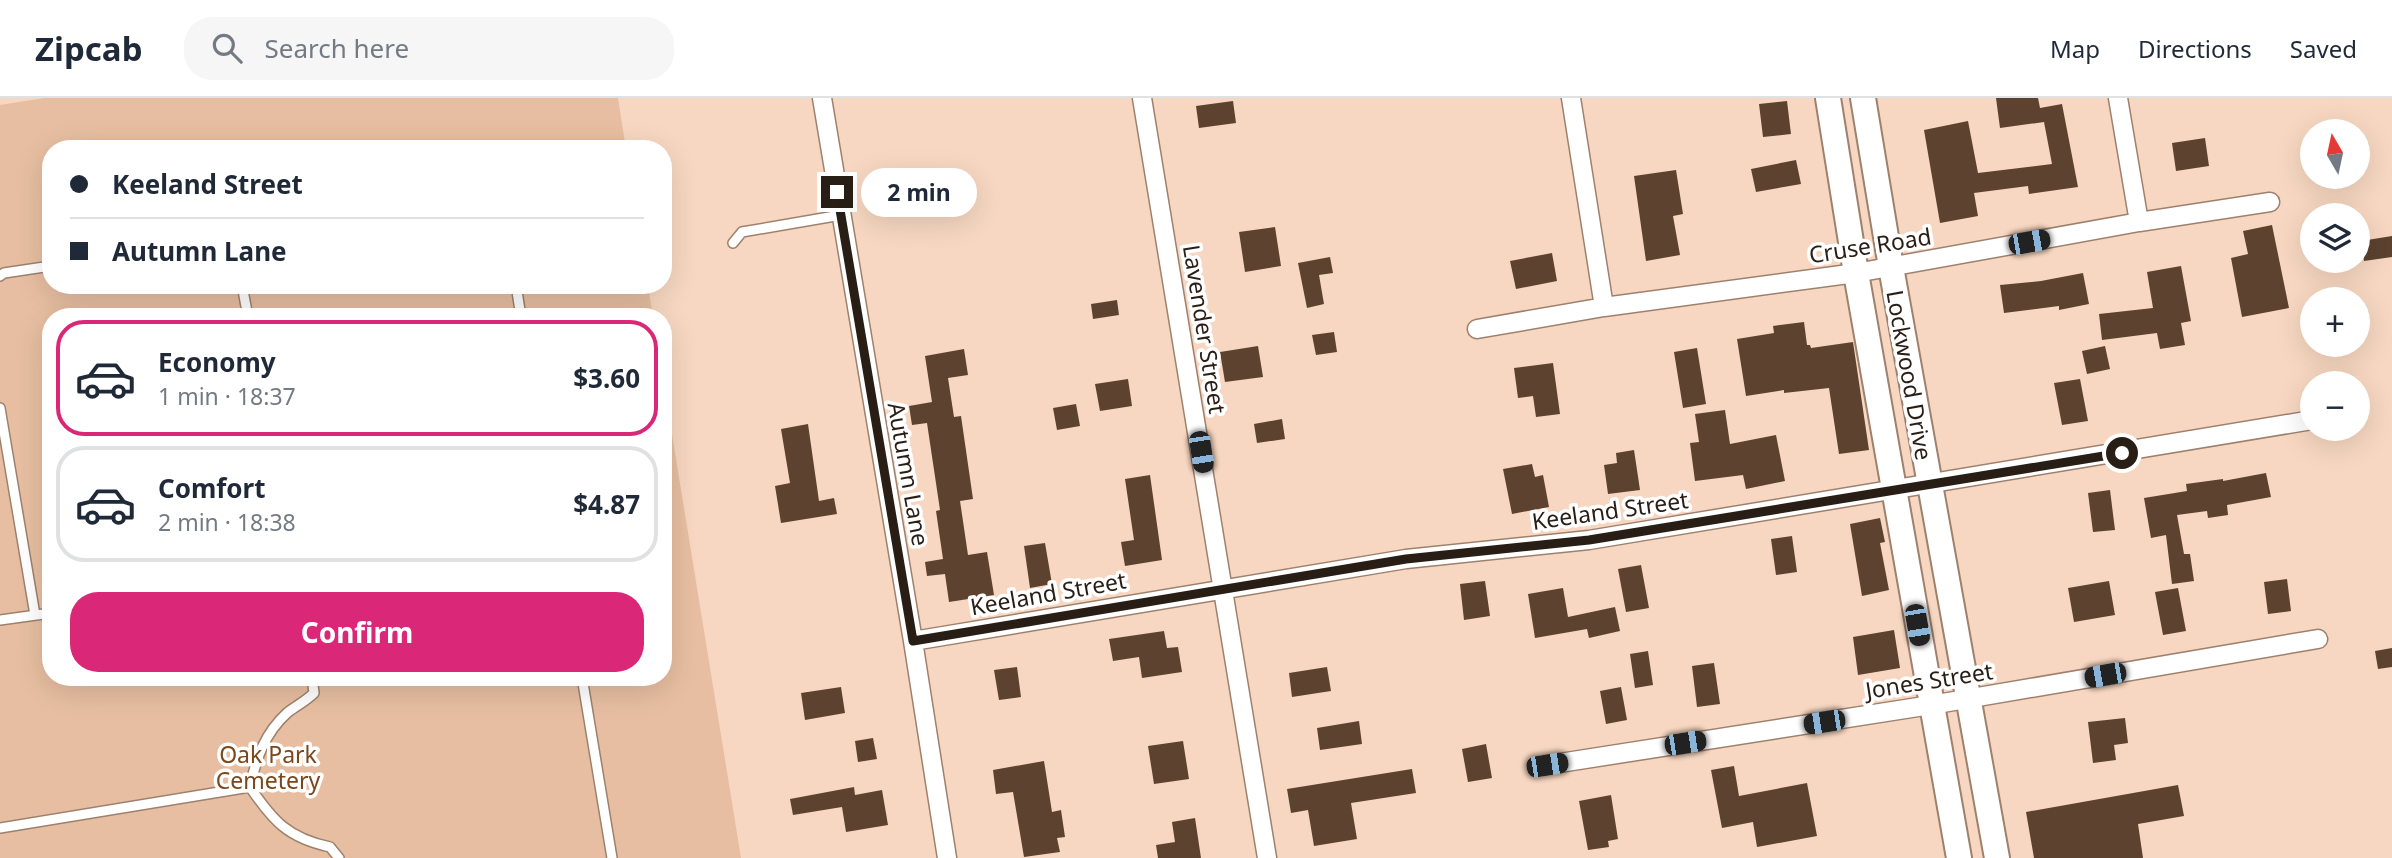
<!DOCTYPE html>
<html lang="en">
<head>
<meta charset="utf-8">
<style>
  :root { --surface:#fff; --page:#f6f6f7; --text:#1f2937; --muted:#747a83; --line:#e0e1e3; --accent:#db2777 }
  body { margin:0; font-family:"Noto Sans",sans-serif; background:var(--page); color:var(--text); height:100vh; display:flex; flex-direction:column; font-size:26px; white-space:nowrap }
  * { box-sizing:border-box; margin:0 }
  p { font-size:23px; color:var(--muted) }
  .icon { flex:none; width:38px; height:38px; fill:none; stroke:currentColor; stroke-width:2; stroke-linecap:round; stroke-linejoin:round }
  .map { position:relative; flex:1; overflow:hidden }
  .panel { position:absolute; left:42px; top:210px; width:630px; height:378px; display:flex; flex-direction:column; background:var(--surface); border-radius:28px; box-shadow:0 7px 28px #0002 }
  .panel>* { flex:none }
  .banner { position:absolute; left:42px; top:42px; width:630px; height:154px; border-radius:28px; box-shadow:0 7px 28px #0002; display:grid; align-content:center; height:154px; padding:0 28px; background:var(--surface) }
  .needle { width:46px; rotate:351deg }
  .fabs { position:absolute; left:2300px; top:21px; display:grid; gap:14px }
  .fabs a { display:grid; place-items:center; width:70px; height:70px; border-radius:50%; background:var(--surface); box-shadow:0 7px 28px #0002; font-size:35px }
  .end { position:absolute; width:32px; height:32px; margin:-16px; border:9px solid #291e15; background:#fff; box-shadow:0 0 0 4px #fff }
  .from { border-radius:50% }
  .bubble { position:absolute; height:49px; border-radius:24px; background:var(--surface); box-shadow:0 7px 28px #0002; font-size:23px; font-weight:700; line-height:49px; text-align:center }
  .car { position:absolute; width:21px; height:42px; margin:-21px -10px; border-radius:9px; box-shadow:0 0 5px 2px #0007; background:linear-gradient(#222 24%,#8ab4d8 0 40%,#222 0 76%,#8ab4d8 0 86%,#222 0) }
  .banner b { display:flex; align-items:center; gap:24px; height:66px; font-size:26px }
  .banner b+b { border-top:2px solid var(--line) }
  .banner i { width:18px; height:18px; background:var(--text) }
  ul { padding:12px 0 0; list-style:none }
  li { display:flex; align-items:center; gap:21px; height:116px; margin:0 14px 10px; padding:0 14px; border:4px solid var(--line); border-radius:28px }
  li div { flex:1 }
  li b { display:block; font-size:26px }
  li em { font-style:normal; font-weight:700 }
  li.current { border-color:var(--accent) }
  li>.icon { width:63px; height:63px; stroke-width:1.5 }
  .button { display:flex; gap:14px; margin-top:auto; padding:14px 28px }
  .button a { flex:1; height:80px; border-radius:28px; background:var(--accent); color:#fff; font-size:28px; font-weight:700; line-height:80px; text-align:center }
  header { display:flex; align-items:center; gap:42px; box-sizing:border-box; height:98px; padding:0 35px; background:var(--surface); border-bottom:2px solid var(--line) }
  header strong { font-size:33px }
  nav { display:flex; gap:38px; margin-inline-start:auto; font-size:24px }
  .search { width:490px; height:63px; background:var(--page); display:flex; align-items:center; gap:18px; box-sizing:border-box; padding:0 24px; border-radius:28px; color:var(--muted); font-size:26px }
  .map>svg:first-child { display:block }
  .green { fill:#e7bea1 }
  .building { fill:#5c422f }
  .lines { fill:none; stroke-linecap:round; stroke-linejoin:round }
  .lane-casing { stroke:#9e816d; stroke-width:12 }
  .street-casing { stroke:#9e816d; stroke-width:21 }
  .secondary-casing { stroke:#9e816d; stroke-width:28 }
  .lane { stroke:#fff; stroke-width:9 }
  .street { stroke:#fff; stroke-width:18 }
  .secondary { stroke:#fff; stroke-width:24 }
  .route { stroke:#291e15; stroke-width:9 }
  .labels { text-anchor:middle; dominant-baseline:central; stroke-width:7; stroke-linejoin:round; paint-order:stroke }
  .street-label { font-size:23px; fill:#291e15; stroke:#fff }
  .park-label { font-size:23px; fill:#7b471b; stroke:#fff }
</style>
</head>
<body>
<header>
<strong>Zipcab</strong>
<div class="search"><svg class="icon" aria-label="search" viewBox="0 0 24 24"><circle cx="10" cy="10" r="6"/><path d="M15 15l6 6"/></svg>Search here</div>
<nav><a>Map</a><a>Directions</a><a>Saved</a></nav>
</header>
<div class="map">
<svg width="2392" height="760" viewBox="0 0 2392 760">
  <rect width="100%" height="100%" fill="#f7d7c1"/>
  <path class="green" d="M44,0H618L626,51H51V187H648L653,219H51V579H663V281L741,760H0V7Z"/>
  <path class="building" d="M1996,0H2038L2040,10L2062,6L2078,89L2029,96L2028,88L1974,95L1978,118L1940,125L1924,32L1968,23L1978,75L2052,66L2044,24L2000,30Z
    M1233,3L1236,25L1199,30L1196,8Z
    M1787,3L1791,36L1763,39L1759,6Z
    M2205,40L2209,68L2176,73L2172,45Z
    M1796,62L1801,86L1756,94L1751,71Z
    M1676,72L1683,116L1673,118L1680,157L1646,163L1634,78Z
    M2272,127L2289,210L2242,219L2231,160L2248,156L2243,133Z
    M1275,129L1281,168L1245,174L1239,134Z
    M2392,138V159L2364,163L2361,143Z
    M1552,155L1557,183L1516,191L1510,163Z
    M1330,159L1333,175L1319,177L1324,206L1307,210L1298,165Z
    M2181,168L2191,223L2181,225L2185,247L2160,251L2157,235L2102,242L2099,216L2153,210L2147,174Z
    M2083,175L2089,206L2059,212V208L2004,215L2000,187L2041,183Z
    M1117,202L1119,217L1093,221L1091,206Z
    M1804,224L1807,247H1810L1811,250L1853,244L1869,352L1839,356L1829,290L1784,295V292L1746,298L1737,241L1774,235L1773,228Z
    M1334,234L1337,254L1316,257L1312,237Z
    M1258,248L1263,279L1225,284L1220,254Z
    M2105,248L2110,271L2087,276L2082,253Z
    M1697,250L1706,306L1683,310L1674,254Z
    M964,251L968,277L948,280L954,319L961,318L973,401L960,403L968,457L987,454L994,497L949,504L945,476L927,478L925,464L943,461L936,413L940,412L927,325L912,327L909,308L932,304L925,258Z
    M1553,265L1560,316L1536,319L1533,298L1518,300L1514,270Z
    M1128,281L1132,308L1100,313L1095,286Z
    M2080,281L2088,323L2062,327L2054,285Z
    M1076,306L1080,328L1057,332L1053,310Z
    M1725,312L1730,346L1776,337L1785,383L1746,391L1743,377L1695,383L1690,345L1699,344L1695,316Z
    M1282,321L1285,341L1257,345L1254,326Z
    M808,326L819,403L834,400L837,416L781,425L775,388L790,385L781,331Z
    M1634,352L1640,392L1608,396L1604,367L1617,365L1616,355Z
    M1532,366L1535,379L1543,377L1549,409L1512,416L1503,371Z
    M2266,375L2271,399L2227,407L2228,417L2208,420L2207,413L2177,417L2184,456H2190L2194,483L2172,486L2166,437L2151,440L2144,400L2187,393L2186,386L2223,381V383Z
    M1150,377L1162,462L1125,468L1121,444L1134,442L1125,381Z
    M2110,392L2115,432L2093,434L2088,395Z
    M1880,420L1885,444L1880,445L1889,492L1862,498L1850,426Z
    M1792,438L1797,474L1776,477L1771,441Z
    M1045,445L1052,486L1030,490L1024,448Z
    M1641,467L1649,510L1626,514L1618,471Z
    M2287,481L2291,513L2268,516L2264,484Z
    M1485,483L1490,518L1464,522L1460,486Z
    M2109,483L2115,517L2074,524L2068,490Z
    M1563,490L1568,519L1615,509L1620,533L1589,540L1587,531L1535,540L1528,496Z
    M2178,490L2186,533L2163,537L2155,494Z
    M1894,532L1900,570L1858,577L1853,539Z
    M1164,533L1167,550L1178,549L1182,574L1142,580L1139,559L1113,563L1109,541Z
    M2392,550V569L2378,571L2375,553Z
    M1648,553L1653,587L1635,590L1630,556Z
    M1714,565L1720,606L1697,609L1692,568Z
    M1017,569L1021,599L999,602L994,572Z
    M1327,569L1331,593L1292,599L1289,575Z
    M841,589L845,615L805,622L801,595Z
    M1621,589L1627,622L1606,626L1600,593Z
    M2125,620L2128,645L2114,647L2116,662L2093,665L2088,624Z
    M1359,623L1362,646L1320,652L1317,630Z
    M873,640L877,661L858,664L855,643Z
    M1183,643L1189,681L1154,686L1148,648Z
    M1486,646L1492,680L1468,684L1462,651Z
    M1044,663L1052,714L1061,712L1065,739L1057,740L1060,754L1024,759L1013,694L996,696L993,672Z
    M1734,668L1739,698L1807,685L1817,738L1757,749L1753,724L1722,730L1711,672Z
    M1412,671L1416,695L1351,705L1357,741L1314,748L1308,712L1291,715L1287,691Z
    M2178,687L2184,718L2138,726L2143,760H2034L2026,714Z
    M854,689L855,697L882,692L888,727L846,734L842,709L793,717L790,701Z
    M1611,697L1618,741L1608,743L1609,749L1588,752L1579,703Z
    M1195,720L1201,760H1158L1156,747L1175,744L1172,724Z"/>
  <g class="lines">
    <g class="lane-casing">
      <path id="lane" d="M733,145L742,134L841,117
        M0,178L4,175L51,168
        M242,187L248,219
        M516,187L521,219
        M0,310L35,517
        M0,522L51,515
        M312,579L314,595C306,603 296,608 287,615C265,635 256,660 250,689C273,723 288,740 330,749L339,760
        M582,579L612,760
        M0,730L250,689"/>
    </g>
    <g class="street-casing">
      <path id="street" d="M822,0L913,543L947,760
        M1142,0L1267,760
        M1571,0L1604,209
        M2118,0L2139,124
        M1477,231L1604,209L1856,175L2139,124L2270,104
        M913,543L1406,461L1589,442L2312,322
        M1547,667L1931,607L2318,541"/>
    </g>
    <g class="secondary-casing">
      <path id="secondary" d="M1828,0L1856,175L1959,760
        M1863,0L1891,169L1997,760"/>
    </g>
    <use href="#lane" class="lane"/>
    <use href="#street" class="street"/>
    <use href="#secondary" class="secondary"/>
  </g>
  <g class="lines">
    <path class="route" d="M837,94L913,543L1406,461L1589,442L2122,355"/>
  </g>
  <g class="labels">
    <g class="street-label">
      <text transform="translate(1870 147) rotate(-9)">Cruse Road</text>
      <text transform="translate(1205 231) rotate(81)">Lavender Street</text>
      <text transform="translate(1910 277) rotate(80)">Lockwood Drive</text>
      <text transform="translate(909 376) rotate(80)">Autumn Lane</text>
      <text transform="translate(1610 412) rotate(-8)">Keeland Street</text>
      <text transform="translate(1048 495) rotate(-10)">Keeland Street</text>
      <text transform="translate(1929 582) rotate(-9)">Jones Street</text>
    </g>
    <g class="park-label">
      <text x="268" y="656">Oak Park<tspan x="268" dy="26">Cemetery</tspan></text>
    </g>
  </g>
</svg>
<div class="fabs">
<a><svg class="needle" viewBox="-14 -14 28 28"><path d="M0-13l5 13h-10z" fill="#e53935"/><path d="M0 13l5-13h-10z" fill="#747a83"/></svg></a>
<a><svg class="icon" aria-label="layers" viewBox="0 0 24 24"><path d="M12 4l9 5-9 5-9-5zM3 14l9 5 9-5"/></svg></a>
<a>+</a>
<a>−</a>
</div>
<i class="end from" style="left:2122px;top:355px"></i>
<i class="end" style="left:837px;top:94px"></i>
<div class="bubble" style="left:861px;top:70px;width:116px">2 min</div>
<i class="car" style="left:2029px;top:144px;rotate:80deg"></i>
<i class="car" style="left:1201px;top:354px;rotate:171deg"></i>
<i class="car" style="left:1917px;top:527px;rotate:170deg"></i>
<i class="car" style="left:2105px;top:577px;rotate:260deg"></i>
<i class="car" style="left:1824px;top:624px;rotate:261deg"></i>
<i class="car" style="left:1685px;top:645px;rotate:81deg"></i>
<i class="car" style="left:1547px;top:667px;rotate:81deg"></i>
<div class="banner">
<b><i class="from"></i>Keeland Street</b>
<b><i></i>Autumn Lane</b>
</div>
<section class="panel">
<ul>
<li class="current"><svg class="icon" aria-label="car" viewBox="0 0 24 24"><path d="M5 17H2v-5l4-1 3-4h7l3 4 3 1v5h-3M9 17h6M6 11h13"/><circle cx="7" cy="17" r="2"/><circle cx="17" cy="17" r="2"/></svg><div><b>Economy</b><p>1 min · 18:37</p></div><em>$3.60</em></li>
<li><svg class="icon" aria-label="car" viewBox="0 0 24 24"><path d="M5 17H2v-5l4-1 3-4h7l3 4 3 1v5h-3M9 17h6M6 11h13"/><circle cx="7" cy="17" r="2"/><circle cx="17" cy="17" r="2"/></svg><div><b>Comfort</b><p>2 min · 18:38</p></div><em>$4.87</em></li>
</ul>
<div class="button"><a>Confirm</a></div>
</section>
</div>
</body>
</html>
